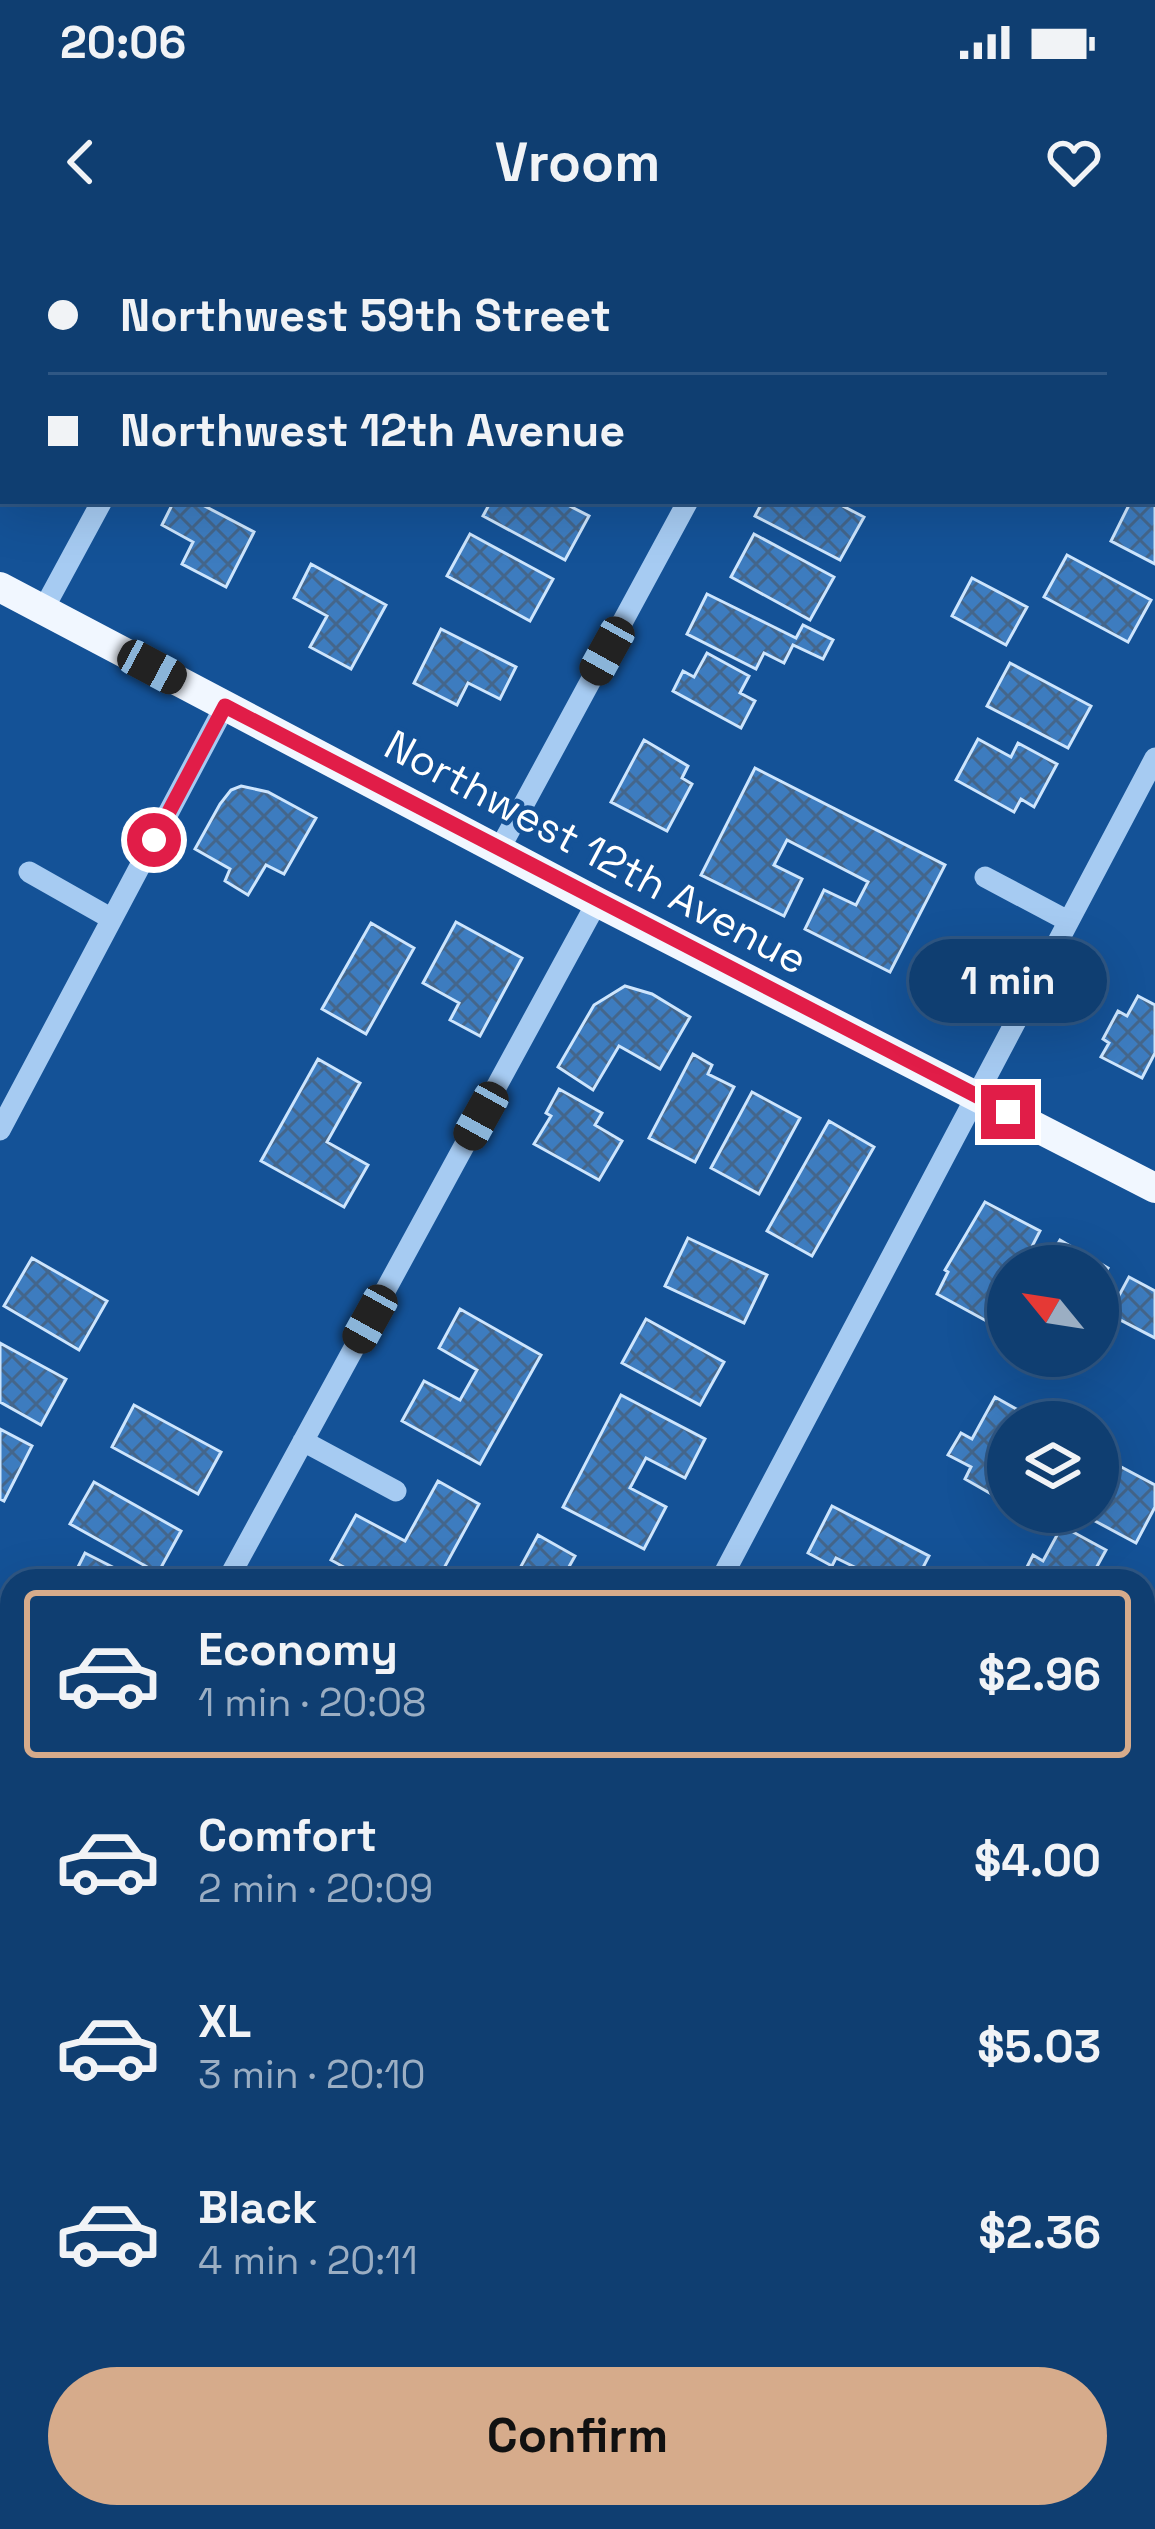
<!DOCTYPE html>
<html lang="en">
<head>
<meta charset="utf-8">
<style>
  :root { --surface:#0f3e71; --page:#184576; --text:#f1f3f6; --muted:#9baec3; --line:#2f5784; --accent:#d6ab8b }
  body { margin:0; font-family:"Space Grotesk",sans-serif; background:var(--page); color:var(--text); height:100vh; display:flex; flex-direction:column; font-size:45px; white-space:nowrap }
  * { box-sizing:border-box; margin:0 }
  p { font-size:39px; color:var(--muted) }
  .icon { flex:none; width:66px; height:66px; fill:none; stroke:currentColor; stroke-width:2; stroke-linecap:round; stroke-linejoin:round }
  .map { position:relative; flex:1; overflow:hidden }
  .details { position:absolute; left:0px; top:1329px; width:1155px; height:960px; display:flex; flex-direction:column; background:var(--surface); border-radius:36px 36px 0 0; box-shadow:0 12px 48px #0002,0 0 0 3px var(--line) }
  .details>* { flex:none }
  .banner { position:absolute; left:0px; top:0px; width:1155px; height:264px; box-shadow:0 12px 48px #0002,0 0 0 3px var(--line); display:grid; align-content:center; height:264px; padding:0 48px; background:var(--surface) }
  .needle { width:78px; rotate:300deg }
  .tools { position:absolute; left:987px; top:1005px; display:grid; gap:24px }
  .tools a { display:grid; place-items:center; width:132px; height:132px; border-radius:50%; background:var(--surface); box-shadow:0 12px 48px #0002,0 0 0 3px var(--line); font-size:60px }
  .end { position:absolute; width:54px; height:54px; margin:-27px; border:15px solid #e11d48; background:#fff; box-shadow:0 0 0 6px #fff }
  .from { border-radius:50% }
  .bubble { position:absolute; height:84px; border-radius:42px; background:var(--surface); box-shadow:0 12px 48px #0002,0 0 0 3px var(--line); font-size:39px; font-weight:700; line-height:84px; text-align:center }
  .car { position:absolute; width:36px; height:72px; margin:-36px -18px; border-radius:15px; box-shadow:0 0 9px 3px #0007; background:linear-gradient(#222 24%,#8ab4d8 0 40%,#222 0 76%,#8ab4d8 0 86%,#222 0) }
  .banner b { display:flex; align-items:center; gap:42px; height:114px; font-size:45px }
  .banner b+b { border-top:3px solid var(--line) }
  .banner i { width:30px; height:30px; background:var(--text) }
  ul { padding:21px 0 0; list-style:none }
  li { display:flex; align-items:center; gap:36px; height:168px; margin:0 24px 18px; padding:0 24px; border:6px solid transparent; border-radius:12px }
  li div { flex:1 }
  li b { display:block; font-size:45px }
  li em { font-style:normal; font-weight:700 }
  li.active { border-color:var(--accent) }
  li>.icon { width:108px; height:108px; stroke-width:1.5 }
  .action { display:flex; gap:24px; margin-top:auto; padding:24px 48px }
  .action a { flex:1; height:138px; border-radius:72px; background:var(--accent); color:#111; font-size:48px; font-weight:700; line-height:138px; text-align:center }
  .status { display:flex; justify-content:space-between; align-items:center; height:84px; padding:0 60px; background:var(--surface); direction:ltr }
  .status svg { height:33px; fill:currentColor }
  header { display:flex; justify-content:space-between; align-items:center; height:156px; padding:0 48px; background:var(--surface); font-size:54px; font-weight:700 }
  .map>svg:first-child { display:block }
  .building { fill:url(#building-cross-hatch); stroke:#cde5fd; stroke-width:3 }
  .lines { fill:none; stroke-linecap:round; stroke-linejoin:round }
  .minor { stroke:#a6cbf2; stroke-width:21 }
  .major { stroke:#f1f7ff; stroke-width:30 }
  .route { stroke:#e11d48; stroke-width:15 }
  .labels { text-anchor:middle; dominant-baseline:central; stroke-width:9; stroke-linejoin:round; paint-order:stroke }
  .street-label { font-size:42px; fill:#fff; stroke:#145297 }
</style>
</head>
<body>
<div class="status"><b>20:06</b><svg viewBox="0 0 49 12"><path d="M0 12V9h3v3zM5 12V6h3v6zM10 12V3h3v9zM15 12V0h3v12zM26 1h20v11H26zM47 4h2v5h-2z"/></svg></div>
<header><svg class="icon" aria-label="back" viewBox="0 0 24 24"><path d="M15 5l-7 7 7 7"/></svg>Vroom<svg class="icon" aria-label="heart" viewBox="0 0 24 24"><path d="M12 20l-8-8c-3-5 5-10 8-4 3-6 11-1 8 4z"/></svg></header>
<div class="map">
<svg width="1155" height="2289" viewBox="0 0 1155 2289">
  <defs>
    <pattern id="building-cross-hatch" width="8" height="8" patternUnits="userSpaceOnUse" patternTransform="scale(3)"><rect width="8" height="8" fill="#3d7cbf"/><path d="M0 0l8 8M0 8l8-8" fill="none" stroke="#44668b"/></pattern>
  </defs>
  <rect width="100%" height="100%" fill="#145297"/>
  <path class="building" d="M1152,230L1155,231V324L1111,301L1131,261H1152Z
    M174,261H195L254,292L226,347L182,324L193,302L162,285Z
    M491,261H560L589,276L565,320L483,276Z
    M763,261H833L864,277L840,320L755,276Z
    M470,294L553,339L530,381L447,336Z
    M754,294L834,337L810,380L731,337Z
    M1067,315L1151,360L1128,402L1044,357Z
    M311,324L386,365L351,429L310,407L327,376L294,358Z
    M972,338L1027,367L1006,405L952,376Z
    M707,354L796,398L803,385L833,400L823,419L793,405L784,423L764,413L756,429L687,394Z
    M441,389L516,427L500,459L468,443L457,465L414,443Z
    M707,413L749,436L740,453L755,461L741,488L673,451L683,431L694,437Z
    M1010,423L1091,466L1068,508L987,466Z
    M978,499L1011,517L1018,503L1057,524L1034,567L1021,559L1014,572L956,540Z
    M644,500L688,526L682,538L692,544L667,591L611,562Z
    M755,528L945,625L890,732L805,689L824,650L856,665L868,642L787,600L774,625L802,639L784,676L701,635Z
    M241,546L268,552L316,578L284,634L266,625L248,655L225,641L230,629L195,609L220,564L231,550Z
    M456,682L522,718L480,796L450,780L459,763L423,743Z
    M371,683L414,708L366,794L322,769Z
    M625,746L652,754L690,777L660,829L619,806L593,850L558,827L594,765Z
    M1138,756L1155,765V813L1142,838L1101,817L1109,803L1103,799L1118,771L1127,776Z
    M693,814L712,825L708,834L734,847L695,922L649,898Z
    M318,819L360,843L327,902L368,925L344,967L261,921Z
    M559,849L602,873L595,885L622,901L599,940L534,904L551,876L546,873Z
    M752,852L800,878L759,954L711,928Z
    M829,881L874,907L812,1016L767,991Z
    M985,962L1040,991L1022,1026H1008V1053L992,1084L937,1054L948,1032L945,1030Z
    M688,998L767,1035L744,1083L665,1046Z
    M1060,1000L1108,1028L1098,1045V1026H1045Z
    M32,1018L107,1061L79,1110L4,1066Z
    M1129,1037L1155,1051V1098L1109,1074Z
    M460,1069L541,1115L480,1224L402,1181L424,1141L460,1160L477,1130L439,1108Z
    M646,1079L724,1122L700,1165L622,1123Z
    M0,1103L66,1139L41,1185L0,1162Z
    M621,1155L705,1199L685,1238L646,1218L630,1248L666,1267L644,1309L563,1267Z
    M995,1157L1034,1179L1008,1182V1227L993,1255L965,1239L971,1227L948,1215L961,1193L972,1199Z
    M134,1165L221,1212L198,1254L112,1207Z
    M0,1189L32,1206L4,1261L0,1259Z
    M1110,1221L1155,1245V1267L1136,1303L1082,1274L1098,1272V1244Z
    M438,1241L479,1264L437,1341H369L331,1320L356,1275L405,1301Z
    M94,1242L181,1291L158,1333L70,1284Z
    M832,1266L929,1316L916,1341H883L836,1318L832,1326L808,1313Z
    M1062,1286L1106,1310L1089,1341H1038L1024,1333L1033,1315L1043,1321Z
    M538,1295L575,1316L561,1341H513Z
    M85,1313L136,1339V1341H71Z
    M0,1447L12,1453V1516L0,1509Z
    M1143,1671L1155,1677V1697L1143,1719Z
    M0,1968L12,1974V2034L0,2028Z
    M1143,1972L1155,1979V2034L1143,2027Z
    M1143,2048L1155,2054V2106L1143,2099Z
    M310,2277H392L385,2289H304Z
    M446,2277H614L608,2289H439Z
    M670,2277H750L744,2289H663Z"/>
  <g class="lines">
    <path class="minor" d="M244,3L245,0
      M828,3L829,0
      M43,370L102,261
      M499,610L688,261
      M29,632L112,679
      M985,637L1068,681
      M0,890L225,466
      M303,1201L396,1251
      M227,1341L597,662
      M720,1341L1155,518
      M1143,1422L1155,1399
      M0,1588L12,1594
      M0,1762L12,1739
      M1143,2173L1155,2179
      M216,2289L223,2277"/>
    <path class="major" d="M0,347L597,662L1155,948"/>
  </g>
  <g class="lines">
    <path class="route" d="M154,600L225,466L1008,872"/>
  </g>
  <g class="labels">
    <g class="street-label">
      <text transform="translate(596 612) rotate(28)">Northwest 12th Avenue</text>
    </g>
  </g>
</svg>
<div class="tools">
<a><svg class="needle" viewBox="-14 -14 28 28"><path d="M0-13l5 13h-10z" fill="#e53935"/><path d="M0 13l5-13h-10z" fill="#9baec3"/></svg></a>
<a><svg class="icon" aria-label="layers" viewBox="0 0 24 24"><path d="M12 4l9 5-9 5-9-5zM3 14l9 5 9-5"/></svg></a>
</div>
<i class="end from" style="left:154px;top:600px"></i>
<i class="end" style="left:1008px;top:872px"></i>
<div class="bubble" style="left:909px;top:699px;width:198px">1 min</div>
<i class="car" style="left:607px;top:411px;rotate:209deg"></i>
<i class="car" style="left:152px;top:427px;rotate:118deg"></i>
<i class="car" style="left:481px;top:876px;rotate:209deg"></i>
<i class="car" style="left:370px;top:1079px;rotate:209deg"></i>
<div class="banner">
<b><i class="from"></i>Northwest 59th Street</b>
<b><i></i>Northwest 12th Avenue</b>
</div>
<section class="details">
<ul>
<li class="active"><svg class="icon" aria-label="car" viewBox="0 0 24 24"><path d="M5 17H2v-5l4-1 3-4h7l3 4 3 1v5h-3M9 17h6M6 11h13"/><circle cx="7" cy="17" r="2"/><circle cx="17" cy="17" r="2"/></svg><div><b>Economy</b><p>1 min · 20:08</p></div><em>$2.96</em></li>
<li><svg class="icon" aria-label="car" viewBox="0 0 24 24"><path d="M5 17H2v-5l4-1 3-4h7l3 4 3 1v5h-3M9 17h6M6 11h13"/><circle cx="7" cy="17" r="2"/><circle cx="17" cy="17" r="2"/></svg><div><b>Comfort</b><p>2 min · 20:09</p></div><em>$4.00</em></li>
<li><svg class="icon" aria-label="car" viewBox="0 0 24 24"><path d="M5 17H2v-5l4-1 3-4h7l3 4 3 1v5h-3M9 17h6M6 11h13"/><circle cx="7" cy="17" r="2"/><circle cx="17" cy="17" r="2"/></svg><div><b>XL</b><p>3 min · 20:10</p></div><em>$5.03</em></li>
<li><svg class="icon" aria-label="car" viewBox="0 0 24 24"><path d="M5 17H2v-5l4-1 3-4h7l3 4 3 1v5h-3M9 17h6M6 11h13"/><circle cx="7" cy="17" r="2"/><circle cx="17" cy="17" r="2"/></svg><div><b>Black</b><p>4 min · 20:11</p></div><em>$2.36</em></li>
</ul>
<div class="action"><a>Confirm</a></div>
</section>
</div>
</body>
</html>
